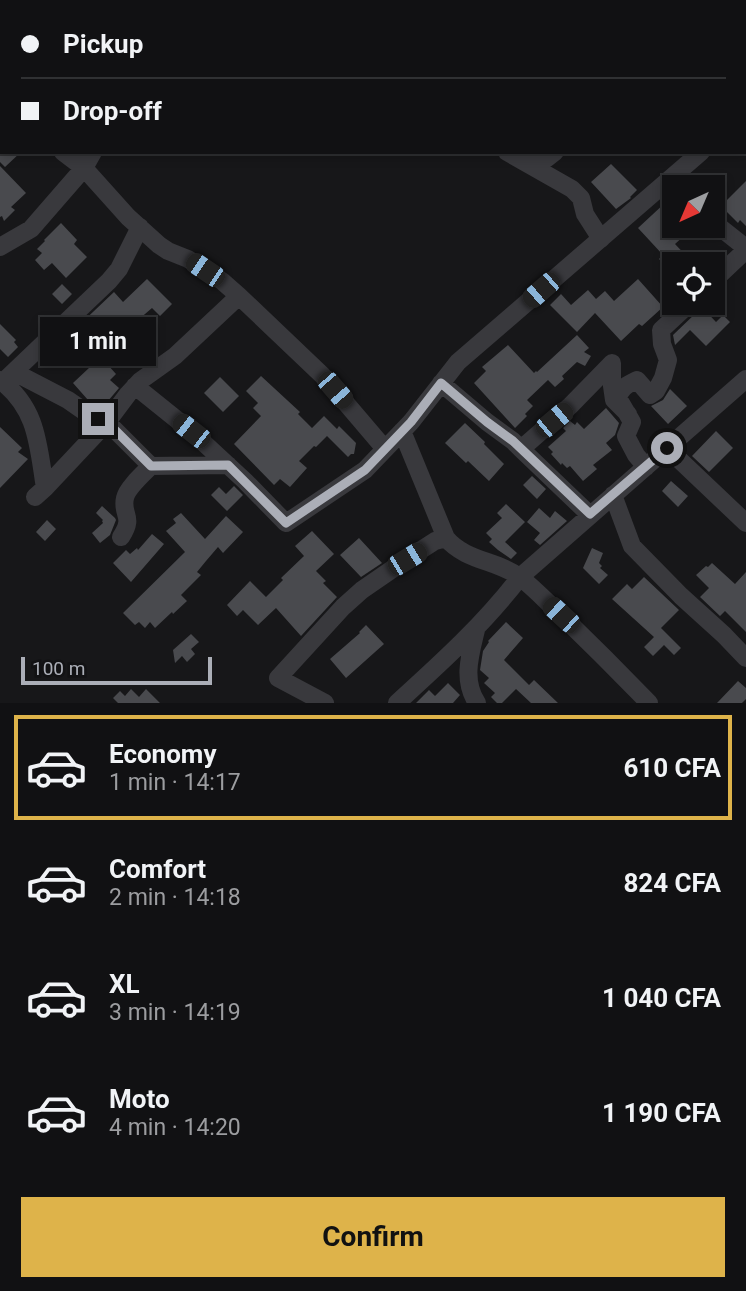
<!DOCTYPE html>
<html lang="en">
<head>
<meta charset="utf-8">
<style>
  :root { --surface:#111113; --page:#1a1a1c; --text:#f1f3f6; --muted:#9c9da0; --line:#303133; --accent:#deb34a }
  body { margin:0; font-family:Roboto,sans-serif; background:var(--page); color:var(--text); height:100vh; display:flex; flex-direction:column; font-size:26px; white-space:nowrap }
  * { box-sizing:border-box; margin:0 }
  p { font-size:23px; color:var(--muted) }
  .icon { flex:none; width:38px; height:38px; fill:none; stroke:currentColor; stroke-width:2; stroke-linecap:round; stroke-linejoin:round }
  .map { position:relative; height:703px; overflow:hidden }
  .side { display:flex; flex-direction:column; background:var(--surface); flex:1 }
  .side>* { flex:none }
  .guide { position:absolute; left:0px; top:0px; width:747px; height:154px; box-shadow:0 4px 10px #0003,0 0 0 2px var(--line); display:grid; align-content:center; height:154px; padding:0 21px; background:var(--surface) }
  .needle { width:46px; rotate:224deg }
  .buttons { position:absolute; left:662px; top:175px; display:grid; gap:14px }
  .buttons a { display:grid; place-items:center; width:63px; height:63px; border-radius:0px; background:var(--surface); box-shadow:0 4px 10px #0003,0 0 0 2px var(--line); font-size:35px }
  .scale { position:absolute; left:21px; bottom:18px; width:191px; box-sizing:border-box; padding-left:7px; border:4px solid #abaeb7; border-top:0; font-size:19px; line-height:24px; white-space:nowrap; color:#abaeb7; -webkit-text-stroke:5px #121214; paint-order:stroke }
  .end { position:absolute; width:32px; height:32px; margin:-16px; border:9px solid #abaeb7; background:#111; box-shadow:0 0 0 4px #111 }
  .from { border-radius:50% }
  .bubble { position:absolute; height:49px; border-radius:0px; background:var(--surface); box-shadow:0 4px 10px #0003,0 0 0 2px var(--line); font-size:23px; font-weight:700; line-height:49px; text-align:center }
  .car { position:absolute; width:21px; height:42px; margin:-21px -10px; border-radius:9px; box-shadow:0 0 5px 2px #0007; background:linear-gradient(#222 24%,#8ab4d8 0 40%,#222 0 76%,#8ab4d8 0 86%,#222 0) }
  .guide b { display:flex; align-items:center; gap:24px; height:66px; font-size:26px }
  .guide b+b { border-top:2px solid var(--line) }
  .guide i { width:18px; height:18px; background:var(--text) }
  ul { padding:12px 0 0; list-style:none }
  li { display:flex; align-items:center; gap:21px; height:105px; margin:0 14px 10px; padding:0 7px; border:4px solid transparent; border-radius:0px }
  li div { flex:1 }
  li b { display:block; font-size:26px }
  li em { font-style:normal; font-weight:700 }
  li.current { border-color:var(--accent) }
  li>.icon { width:63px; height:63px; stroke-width:1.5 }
  .button { display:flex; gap:14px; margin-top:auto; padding:14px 21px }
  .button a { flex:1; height:80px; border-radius:0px; background:var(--accent); color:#111; font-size:28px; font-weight:700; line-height:80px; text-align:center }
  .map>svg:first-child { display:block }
  .building { fill:#494a4e }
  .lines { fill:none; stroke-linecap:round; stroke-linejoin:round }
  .minor { stroke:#39393d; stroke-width:18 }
  .route { stroke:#abaeb7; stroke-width:9 }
</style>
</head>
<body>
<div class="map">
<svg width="746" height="703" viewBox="0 0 746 703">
  <rect width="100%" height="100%" fill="#171719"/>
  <path class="building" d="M0,152H21L5,167L0,162Z
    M611,164L637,190L630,197L631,198L616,209L591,182Z
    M0,166L26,193L11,207L15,210L4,221L2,216L0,217Z
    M746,181V226L740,220L738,223L721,206Z
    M666,202L674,210V226H695L675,244L694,264H674V274L659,259L663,255L638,228Z
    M61,223L77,240L74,244L87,257L66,278L52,263L44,270L35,260L42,253L37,249L45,241L44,240Z
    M147,279L172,304L160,316L152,308L131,326L128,323L99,355L116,374L110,380L119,388L102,408L100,406H96L88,400L73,383L90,367L72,351L83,339L74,330L114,292L123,302Z
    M638,279L663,307L642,326L639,324L621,341L595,313L577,332L550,305L561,294L571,305L588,290L596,299L605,291L614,301Z
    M62,284L72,294L62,304L52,294Z
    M701,306L716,322L723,315L730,322L706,346L690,330L675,345L673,335L698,311Z
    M0,324L16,340L14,342L18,347L8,357L0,349Z
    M577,335L589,348L584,352L591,356L585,366L577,362L562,376L564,379L555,387L548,380L527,400L533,406L525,414L527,416L515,428L474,383L486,371L482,367L508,345L534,373L536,371L537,372Z
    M261,376L300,412L298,414L312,428L324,416L337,429L339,426L356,443L354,454H351L348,457L327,436L316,447L314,446L299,461L307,468L290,487L280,479L274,485L234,444L261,416L253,408L258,403L246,391Z
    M220,377L239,396L223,412L204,393Z
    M670,389L687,406L668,424L651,406L663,400Z
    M606,408L619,423L615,435L606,443L612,450L593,465L597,469L583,481L570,466L567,468L562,463L561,465L551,454L553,452L548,447L566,431L563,428L570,421L575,425L577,422L584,429Z
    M465,423L485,442L484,444L504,464L489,481L468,461L466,463L445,443Z
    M0,427L22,448L18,452L28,459L0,488Z
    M716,431L733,448L709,472L692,456Z
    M532,476L546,489L537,499L523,485Z
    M671,481L688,496L678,507L662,491Z
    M234,486L243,495L227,511L211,495L219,487L226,494Z
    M506,504L525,522L505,542L517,553L511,559L498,550L489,542L492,539L486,533L502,518L497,513Z
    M102,506L115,518L116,520L110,535L100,543L92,533L103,523L102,521L103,520L96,513Z
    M539,508L550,518L555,511L567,521L540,545L534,540L540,533L527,522Z
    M181,513L205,539L226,516L243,532L223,553L218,547L206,561L197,572L201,575L181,595L187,601L173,614L172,612L155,628L150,622L145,628L139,622L135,625L123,613L185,552L166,531L176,523L173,519Z
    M47,520L56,529L45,541L36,532Z
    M312,531L334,554L316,571L326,581L323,583L337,597L301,636L276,608L258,625L243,610L237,616L227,605L250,581L266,597L283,580L281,578L304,556L295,546Z
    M152,534L164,544L131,582L113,563L126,550L130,554L137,548L138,550Z
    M359,538L382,563L361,577L340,555Z
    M592,548L603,553L599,563L602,566L600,568L608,575L599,584L583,568Z
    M712,563L735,584L746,572V632L725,611L720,616L700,597L709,588L696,575L706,566L708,567Z
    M644,577L679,610L661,628L681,648L674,655L664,645L653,656L644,647L654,637L612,599L627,584L632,589Z
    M506,622L523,638L504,660L529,685L534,680L558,703H531L516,689L502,703H497L491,697L495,693L484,683L489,678L480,670L483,651L489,642L488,641Z
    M366,625L384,644L346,678L330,659L360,633L359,632Z
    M191,634L199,642L191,649L195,654L187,662L182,656L175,663L173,650Z
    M738,681L746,688V699L742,703H717Z
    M448,683L460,695L453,703H416L429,690L435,696Z
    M131,689L139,697L146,689L160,703H118L113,698L120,691L125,696Z"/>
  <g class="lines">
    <path class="minor" d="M59,0L60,2
      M347,0L348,2
      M486,0L488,2
      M664,0L666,2
      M109,2L110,0
      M268,2L270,0
      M364,2L365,0
      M0,102L2,104
      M93,152L84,168L128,217L159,245L168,251L188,259L222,281L239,296L322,375L385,449
      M507,152L572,189L581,198L585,214L601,239
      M532,166L546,159L555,152
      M712,221L746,248
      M0,247L31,229L84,168L63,152
      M712,282L746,250
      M14,372L68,400L91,416L107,422L151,466
      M0,380C38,409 38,445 45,488
      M3,382L109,281L119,269L140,227
      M441,383L487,422L513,441L521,449L570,406L612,363V386L614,400L628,414
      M135,386L191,431L245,481L286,523L365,470L411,422L458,362L701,152
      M402,431L446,538C466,562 498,560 521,578C535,589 548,603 561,615C591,644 620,673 649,703
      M667,448L746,523
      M521,449L590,515
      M646,467L636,455L626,436L632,422L618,398C621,387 627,385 637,380L650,395L656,391L663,378L668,360L662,344L661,330L690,303
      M613,495L632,546L681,596L724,635L746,658
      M35,497L45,488L107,422L128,394L140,381L175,356L239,296
      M121,537C135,516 121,515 125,498C127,488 144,473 151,466L228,465
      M476,630C470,655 462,680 477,703
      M325,703L278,678L343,607L362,590L407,559L435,541L446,538
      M397,703C441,663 484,624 520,577L746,379"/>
  </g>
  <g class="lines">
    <path class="route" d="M98,419L107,422L151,466L228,465L286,523L365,470L411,422L441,383L487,422L513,441L590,514L667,448"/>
  </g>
</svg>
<div class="buttons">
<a><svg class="needle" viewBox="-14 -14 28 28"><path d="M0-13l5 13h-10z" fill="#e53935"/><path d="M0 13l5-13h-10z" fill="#9c9da0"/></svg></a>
<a><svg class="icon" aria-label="locate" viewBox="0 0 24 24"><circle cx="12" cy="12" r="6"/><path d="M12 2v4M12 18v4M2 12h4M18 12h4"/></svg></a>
</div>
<div class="scale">100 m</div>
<i class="end from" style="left:667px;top:448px"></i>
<i class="end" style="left:98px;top:419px"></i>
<div class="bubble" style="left:40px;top:317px;width:116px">1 min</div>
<i class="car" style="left:205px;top:270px;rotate:304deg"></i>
<i class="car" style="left:541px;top:290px;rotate:229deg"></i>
<i class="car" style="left:335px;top:390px;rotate:139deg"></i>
<i class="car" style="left:554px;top:420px;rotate:50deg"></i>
<i class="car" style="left:191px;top:431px;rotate:308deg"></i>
<i class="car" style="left:407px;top:559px;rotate:59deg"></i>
<i class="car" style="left:561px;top:615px;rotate:313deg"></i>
<div class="guide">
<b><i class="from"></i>Pickup</b>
<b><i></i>Drop-off</b>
</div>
</div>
<section class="side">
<ul>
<li class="current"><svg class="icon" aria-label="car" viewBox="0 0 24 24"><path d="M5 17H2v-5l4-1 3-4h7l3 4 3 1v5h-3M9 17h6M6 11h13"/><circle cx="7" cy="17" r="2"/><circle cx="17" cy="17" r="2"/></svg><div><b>Economy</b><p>1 min · 14:17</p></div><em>610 CFA</em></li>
<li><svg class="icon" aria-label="car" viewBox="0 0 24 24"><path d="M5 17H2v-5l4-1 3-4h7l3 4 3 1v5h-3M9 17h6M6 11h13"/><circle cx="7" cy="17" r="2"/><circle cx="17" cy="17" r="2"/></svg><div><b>Comfort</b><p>2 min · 14:18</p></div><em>824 CFA</em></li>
<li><svg class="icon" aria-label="car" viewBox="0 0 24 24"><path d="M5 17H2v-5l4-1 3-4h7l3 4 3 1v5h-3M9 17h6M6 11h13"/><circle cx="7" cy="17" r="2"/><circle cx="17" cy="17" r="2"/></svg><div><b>XL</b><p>3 min · 14:19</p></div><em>1 040 CFA</em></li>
<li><svg class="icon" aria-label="car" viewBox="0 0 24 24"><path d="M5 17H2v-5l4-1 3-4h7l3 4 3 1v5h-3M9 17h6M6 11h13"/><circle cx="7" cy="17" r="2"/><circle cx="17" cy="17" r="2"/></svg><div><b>Moto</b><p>4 min · 14:20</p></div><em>1 190 CFA</em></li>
</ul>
<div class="button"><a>Confirm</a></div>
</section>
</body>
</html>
